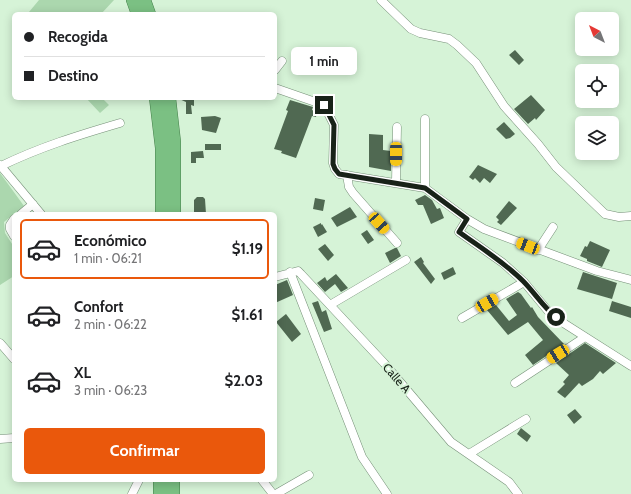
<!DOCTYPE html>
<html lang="es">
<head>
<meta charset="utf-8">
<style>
  :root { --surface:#fff; --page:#f6f6f6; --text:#202124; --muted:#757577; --line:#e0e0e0; --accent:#ea580c }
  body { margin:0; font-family:Cabin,sans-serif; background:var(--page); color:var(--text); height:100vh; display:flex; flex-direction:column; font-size:15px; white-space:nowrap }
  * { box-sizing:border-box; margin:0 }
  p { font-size:13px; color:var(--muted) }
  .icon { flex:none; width:22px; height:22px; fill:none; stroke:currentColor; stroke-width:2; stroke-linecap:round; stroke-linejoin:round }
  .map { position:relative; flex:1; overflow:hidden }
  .panel { position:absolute; left:12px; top:212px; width:265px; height:270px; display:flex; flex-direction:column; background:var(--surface); border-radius:6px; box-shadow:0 2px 10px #0003 }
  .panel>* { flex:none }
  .top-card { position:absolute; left:12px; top:12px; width:265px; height:88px; border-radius:6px; box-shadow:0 2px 10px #0003; display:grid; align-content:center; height:88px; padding:0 12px; background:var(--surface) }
  .needle { width:26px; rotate:318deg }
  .buttons { position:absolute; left:575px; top:12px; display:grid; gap:8px }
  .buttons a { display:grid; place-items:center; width:44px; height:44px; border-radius:6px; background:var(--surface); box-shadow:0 2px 10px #0003; font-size:20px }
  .end { position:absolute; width:18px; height:18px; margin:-9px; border:5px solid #182218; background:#fff; box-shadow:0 0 0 2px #fff }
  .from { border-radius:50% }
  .bubble { position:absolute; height:28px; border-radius:6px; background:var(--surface); box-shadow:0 2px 10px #0003; font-size:13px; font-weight:700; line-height:28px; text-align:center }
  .car { position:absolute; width:12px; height:24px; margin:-12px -6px; border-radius:5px; box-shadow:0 0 3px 1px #0007; background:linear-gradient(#f5c518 24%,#345 0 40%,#f5c518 0 76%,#345 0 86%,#f5c518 0) }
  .top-card b { display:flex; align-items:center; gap:14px; height:38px; font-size:15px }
  .top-card b+b { border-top:1px solid var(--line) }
  .top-card i { width:10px; height:10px; background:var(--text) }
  ul { padding:7px 0 0; list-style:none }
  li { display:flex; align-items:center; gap:12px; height:60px; margin:0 8px 6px; padding:0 4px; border:2px solid transparent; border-radius:6px }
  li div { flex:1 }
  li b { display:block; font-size:15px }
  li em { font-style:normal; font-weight:700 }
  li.selected { border-color:var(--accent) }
  li>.icon { width:36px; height:36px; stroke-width:1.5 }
  .action { display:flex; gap:8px; margin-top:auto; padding:8px 12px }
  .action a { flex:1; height:46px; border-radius:6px; background:var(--accent); color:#fff; font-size:16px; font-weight:700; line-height:46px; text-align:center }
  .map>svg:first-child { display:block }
  .green { fill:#abd7ae }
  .building { fill:#506952 }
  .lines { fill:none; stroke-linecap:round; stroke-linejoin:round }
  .minor-casing { stroke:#769078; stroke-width:9 }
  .trunk-casing { stroke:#437e49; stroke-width:14 }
  .minor { stroke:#fff; stroke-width:8 }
  .trunk { stroke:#7bc083; stroke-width:13 }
  .route { stroke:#182218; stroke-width:5 }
  .labels { text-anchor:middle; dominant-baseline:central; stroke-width:4; stroke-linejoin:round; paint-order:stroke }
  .street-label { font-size:12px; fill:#182218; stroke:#d6f3d7 }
</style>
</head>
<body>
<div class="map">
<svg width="631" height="494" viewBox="0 0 631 494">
  <rect width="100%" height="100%" fill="#d6f3d7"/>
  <path class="green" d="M39,0H114L101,14H30L29,12Z
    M86,98H102L109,105L100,113Z
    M0,173L24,206L4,222L5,233L14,247V276L0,285Z"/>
  <path class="building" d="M515,50L524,60L519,65L509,55Z
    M531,95L545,110L536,120L535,118L528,124L514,109Z
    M177,98H194V106L191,105L192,114H186V102Z
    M290,100L313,107L312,110L317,112L316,117L312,116L296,158L281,153L282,151L274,149L288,111L286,110Z
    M215,116L221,118L216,133L202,130L201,117Z
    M504,122L515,134L510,138L506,139L496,129Z
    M369,134L383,135V150L391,151V171L369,167Z
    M205,144H221V150H205Z
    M203,151L204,158H196V163H191V152Z
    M478,165L497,174L490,183L484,178L480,183L475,178L473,180L469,177Z
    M425,195L432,200L437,209L440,208L444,218L431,224L423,205H418L415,200Z
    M197,197H203L205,199L206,214H194V200Z
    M315,198L325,200L323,211L313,209Z
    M509,201L517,208L501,225L497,222L499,220L496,217Z
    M350,207L357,217L337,227L331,218Z
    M321,223V225L322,224L327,232L318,237L313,227Z
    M367,230L374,240L368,244L361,234Z
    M590,241L610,250L602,267L587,261V259L580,256L585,246L587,247Z
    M325,244L334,255L328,261L318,249Z
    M395,248H397L401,256L390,263L385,253Z
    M421,257L424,262L423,263L435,279L431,284L414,262Z
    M453,267L456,274L444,280L441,273Z
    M583,272L617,283L612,299L577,289Z
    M336,274L348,288L341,292L335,284L325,292L317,283L325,277L327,281Z
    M287,280L293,295L275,303V285Z
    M518,292L521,294L531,308L532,307L538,317L564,344L533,365L525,355L543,340L528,322L508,335L487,310L496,305L509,321L517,315L506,299Z
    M318,301L322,312L326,310L332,329L324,332L312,303Z
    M612,301L631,307V318L609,311Z
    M286,314L301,334L292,342L276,322Z
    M585,343L616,363L603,374L600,371L593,379L582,386L579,383L565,398L557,392L565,384L563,382L569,375L556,363Z
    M575,409L582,417L574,424L567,415Z
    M521,428L531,436L527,442L517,434Z"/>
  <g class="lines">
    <g class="minor-casing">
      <path id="minor" d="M381,0L411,29L420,33L449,39L457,45L476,63L504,106L538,144L556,167L605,214L619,217L631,216
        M275,70L282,61
        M275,88L324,105L334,125L333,163L335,169L339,174L425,188L467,219L484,229L597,271L631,280
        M425,119V188
        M0,165L41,214
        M1,166C40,147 79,135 120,123
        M347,175L349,187L353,193L397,243
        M396,182L397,127
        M21,214L33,204
        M14,219L10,225V229L14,236
        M467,219L459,232L503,263L524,282L548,311L565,324L631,366
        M538,250L553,227
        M290,272L362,457L387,494
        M275,277L298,271L301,274L384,363L451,442L509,482L518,494
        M330,305L406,260
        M462,318L524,282
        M0,343L14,359
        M515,383L585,337
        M0,439L14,438
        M469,454L526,419
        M262,480L273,494
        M132,494L139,480
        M276,494L309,475"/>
    </g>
    <g class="trunk-casing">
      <path id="trunk" d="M133,0L138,14
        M144,0L149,14
        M156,98L162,148V214
        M169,98L174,142V214
        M160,480V494
        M173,494V480"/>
    </g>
    <use href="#minor" class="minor"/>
    <use href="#trunk" class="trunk"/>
  </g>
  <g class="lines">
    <path class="route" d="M324,105L334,125L333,164L335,169L339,174L425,188L467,219L459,232C481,248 504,262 523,281C535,293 543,307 556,317"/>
  </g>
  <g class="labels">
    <g class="street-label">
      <text transform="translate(397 378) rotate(49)">Calle A</text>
    </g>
  </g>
</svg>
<div class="buttons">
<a><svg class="needle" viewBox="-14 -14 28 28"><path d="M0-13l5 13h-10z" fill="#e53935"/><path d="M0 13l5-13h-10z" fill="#757577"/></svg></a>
<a><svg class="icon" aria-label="locate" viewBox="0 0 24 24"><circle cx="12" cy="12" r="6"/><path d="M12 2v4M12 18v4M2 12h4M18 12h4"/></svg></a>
<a><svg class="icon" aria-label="layers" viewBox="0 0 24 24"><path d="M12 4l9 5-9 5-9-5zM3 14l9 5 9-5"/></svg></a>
</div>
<i class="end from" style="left:556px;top:317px"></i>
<i class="end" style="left:324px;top:105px"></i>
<div class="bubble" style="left:291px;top:47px;width:66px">1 min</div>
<i class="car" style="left:396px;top:154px;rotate:180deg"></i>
<i class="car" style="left:379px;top:223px;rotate:138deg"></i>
<i class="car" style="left:528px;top:246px;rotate:291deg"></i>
<i class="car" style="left:487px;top:303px;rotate:60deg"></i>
<i class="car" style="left:558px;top:354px;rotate:239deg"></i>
<div class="top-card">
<b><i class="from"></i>Recogida</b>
<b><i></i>Destino</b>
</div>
<section class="panel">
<ul>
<li class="selected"><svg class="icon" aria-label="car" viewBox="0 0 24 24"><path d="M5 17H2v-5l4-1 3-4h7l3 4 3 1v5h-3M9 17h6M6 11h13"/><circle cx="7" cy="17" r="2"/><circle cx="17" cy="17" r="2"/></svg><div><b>Económico</b><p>1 min · 06:21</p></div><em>$1.19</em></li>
<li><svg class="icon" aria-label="car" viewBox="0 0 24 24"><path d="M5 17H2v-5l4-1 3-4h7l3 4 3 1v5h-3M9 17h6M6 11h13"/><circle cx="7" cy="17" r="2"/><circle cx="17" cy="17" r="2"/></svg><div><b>Confort</b><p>2 min · 06:22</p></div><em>$1.61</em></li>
<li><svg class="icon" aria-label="car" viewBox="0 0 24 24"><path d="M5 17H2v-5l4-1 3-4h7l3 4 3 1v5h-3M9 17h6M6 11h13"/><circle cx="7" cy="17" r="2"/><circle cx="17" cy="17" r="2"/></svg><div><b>XL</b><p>3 min · 06:23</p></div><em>$2.03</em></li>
</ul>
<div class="action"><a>Confirmar</a></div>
</section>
</div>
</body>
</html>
